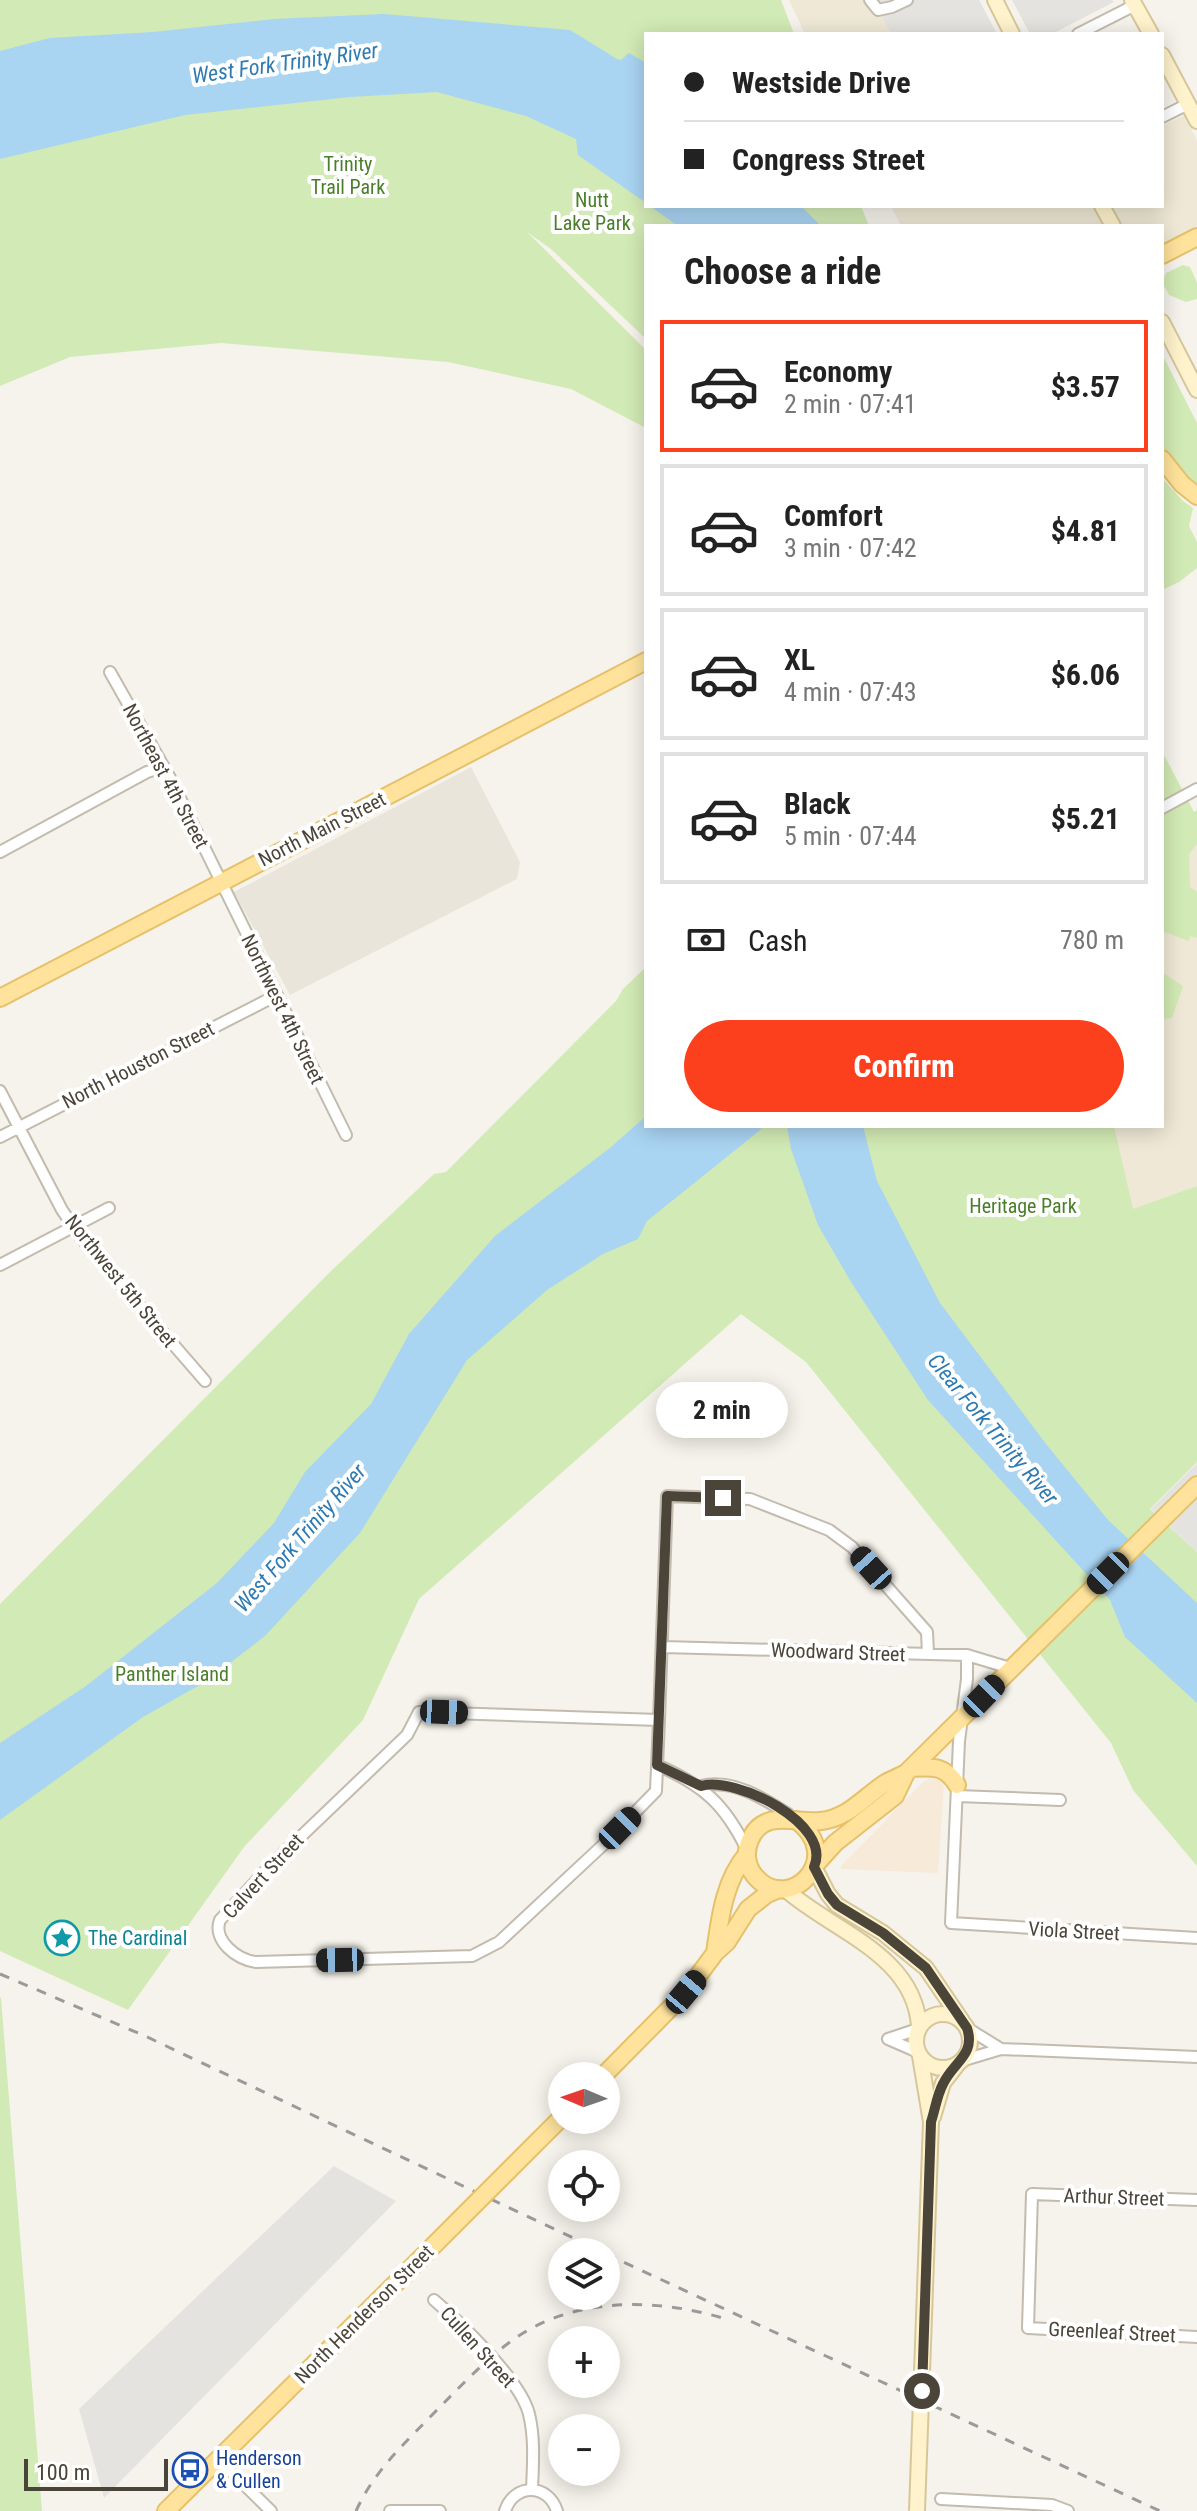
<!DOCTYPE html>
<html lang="en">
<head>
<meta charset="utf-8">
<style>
  :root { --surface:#fff; --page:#f6f6f6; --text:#222; --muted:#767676; --line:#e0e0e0; --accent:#fc3f1d }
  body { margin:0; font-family:"Roboto Condensed",sans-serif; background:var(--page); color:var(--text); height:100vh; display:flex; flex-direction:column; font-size:30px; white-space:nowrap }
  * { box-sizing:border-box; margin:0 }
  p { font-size:26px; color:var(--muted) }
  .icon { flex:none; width:44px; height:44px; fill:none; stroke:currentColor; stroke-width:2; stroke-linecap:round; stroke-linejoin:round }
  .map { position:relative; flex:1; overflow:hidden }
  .side { position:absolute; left:644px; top:224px; width:520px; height:904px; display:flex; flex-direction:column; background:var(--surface); border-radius:0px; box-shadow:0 4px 20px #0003 }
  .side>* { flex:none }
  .guide { position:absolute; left:644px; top:32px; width:520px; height:176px; border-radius:0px; box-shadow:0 4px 20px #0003; display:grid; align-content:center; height:176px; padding:0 40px; background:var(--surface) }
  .needle { width:52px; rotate:272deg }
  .controls { position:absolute; left:548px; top:2062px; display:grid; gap:16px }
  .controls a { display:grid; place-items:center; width:72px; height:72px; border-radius:50%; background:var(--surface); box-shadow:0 4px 20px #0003; font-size:40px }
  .scale { position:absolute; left:24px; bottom:20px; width:144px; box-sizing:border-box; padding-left:8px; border:4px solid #4b4439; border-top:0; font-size:22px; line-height:28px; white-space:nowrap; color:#4b4439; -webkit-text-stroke:6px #fff; paint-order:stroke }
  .end { position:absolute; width:36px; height:36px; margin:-18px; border:10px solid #4b4439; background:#fff; box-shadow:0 0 0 4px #fff }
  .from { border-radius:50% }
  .bubble { position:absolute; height:56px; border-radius:28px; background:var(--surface); box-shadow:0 4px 20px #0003; font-size:26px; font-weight:700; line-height:56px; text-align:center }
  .car { position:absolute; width:24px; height:48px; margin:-24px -12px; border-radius:10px; box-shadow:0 0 6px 2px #0007; background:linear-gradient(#222 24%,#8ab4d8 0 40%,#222 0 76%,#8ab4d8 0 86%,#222 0) }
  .guide b { display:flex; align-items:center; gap:28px; height:76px; font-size:30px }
  .guide b+b { border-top:2px solid var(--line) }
  .guide i { width:20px; height:20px; background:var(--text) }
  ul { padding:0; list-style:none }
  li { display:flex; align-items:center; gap:24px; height:132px; margin:0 16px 12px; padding:0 24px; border:4px solid var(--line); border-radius:0px }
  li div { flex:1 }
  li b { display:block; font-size:30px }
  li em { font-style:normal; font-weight:700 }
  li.active { border-color:var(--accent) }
  li>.icon { width:72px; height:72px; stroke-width:1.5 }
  h2 { padding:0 40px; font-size:36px; line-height:96px }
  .pay { display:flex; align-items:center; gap:20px; height:88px; padding:0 40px; font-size:30px }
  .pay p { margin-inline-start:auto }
  .button { display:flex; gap:16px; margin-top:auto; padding:16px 40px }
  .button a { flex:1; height:92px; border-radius:48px; background:var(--accent); color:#fff; font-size:32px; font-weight:700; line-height:92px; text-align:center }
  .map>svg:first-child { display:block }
  .residential { fill:#eae5da }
  .commercial { fill:#f7ead8 }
  .education { fill:#efe8d6 }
  .green { fill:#d2eab5 }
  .parking { fill:#e5e3e0 }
  .water { fill:#a9d4f2 }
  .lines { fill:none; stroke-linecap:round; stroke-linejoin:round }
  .street-casing { stroke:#c2bbae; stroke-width:14 }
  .secondary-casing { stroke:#d6c79b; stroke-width:18 }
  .primary-casing { stroke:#e6c16a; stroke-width:20 }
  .street { stroke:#fff; stroke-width:10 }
  .secondary { stroke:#fff3cd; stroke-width:14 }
  .primary { stroke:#ffe39c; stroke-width:16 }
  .rail { stroke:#9a9a9a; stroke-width:3; stroke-dasharray:10 10; stroke-linecap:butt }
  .secondary-bridge-casing { stroke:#d6c79b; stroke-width:18; stroke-linecap:butt }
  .primary-bridge-casing { stroke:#e6c16a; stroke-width:20; stroke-linecap:butt }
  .secondary-bridge { stroke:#fff3cd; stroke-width:14 }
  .primary-bridge { stroke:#ffe39c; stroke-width:16 }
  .route { stroke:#4b4439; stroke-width:10 }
  .labels { text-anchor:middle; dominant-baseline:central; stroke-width:8; stroke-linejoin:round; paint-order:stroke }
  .park-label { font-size:20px; fill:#4a7f2a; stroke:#fff }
  .street-label { font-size:20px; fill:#4b4439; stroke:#fff }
  .culture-label { font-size:20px; fill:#0d838f; stroke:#fff; text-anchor:start }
  .transit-label { font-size:20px; fill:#164399; stroke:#fff; text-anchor:start }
  .water-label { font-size:22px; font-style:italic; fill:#2e7ab2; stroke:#fff }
</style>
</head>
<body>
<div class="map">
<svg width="1197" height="2511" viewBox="0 0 1197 2511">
  <rect width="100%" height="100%" fill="#f6f3ec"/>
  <path class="residential" d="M471,767L520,862L517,879L290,995L234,892Z"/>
  <path class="commercial" d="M937,1776L943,1778L944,1782L938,1873L841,1869V1866L923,1782Z"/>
  <path class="education" d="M789,0H979L997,34H805Z
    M1184,115L1197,140V226L1162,245V226H901L891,206H1162V126Z
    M1197,825V1462L1104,1126H1162V850Z"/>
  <path class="green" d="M0,0H781L794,34H646V206H861L869,226H646V339L551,249L527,232L646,350V428L571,389L448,362L221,343L70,357L0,386Z
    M1183,265L1190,267L1197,283V299L1186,302L1169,295L1162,282L1166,273Z
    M1162,354L1197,423V483C1182,475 1175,458 1162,447Z
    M1162,478L1183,501L1193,508L1189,526L1197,542V568L1179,582L1162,590Z
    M1162,751L1194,812L1197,810V844L1189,854L1190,887L1197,892V938L1190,936L1189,941L1162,931Z
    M646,967V1126H1114L1133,1209L1197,1186V1462L1150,1509L1197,1552V1866L1133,1790L1111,1743L806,1362L741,1314L419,1599L363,1720L244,1847L128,2010L0,1951V1604L331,1271L434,1174L446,1172L616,1001L623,989Z
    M1162,972L1183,986L1172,1018L1162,1019Z
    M0,1997L1,1998L42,2511H0Z"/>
  <path class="parking" d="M873,0H979L997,34H888L890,32Z
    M1012,0H1112L1114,2L1052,34H1030Z
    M1197,1463V1552L1151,1509Z
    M334,2166L396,2201L104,2498L79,2409Z"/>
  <path class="water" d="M384,14L570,30L617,59L621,60L629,53L646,63V203L578,155L576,139L526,116L437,92L350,97L185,115L0,159V51L50,38L153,32L274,19Z
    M650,206H801L821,226H678Z
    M646,1116V1126H763L759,1131L647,1221L638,1239L603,1254L547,1290L467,1360L360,1533L265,1636L205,1682L143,1717L0,1820V1743L86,1686L217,1583L274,1523L305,1472L371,1404L409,1334L495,1236L611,1147Z
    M787,1126H863L877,1181L940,1303L1046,1444L1108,1520L1197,1603V1703L1125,1637L1110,1600L928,1400L851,1282L818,1225L791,1149Z"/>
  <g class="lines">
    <g class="street-casing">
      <path id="street" d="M870,0L878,10L892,7L907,0
        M1078,34L1135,5
        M1162,117L1188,104
        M110,672L170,778L346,1135
        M1162,808L1197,789
        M0,852L147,772L157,769L165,771
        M0,1091L62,1210L82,1239L205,1381
        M0,1137L277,995
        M0,1265L109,1208
        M663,1647L967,1655L1010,1668
        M967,1655V1679L959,1741L951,1923L1197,1938
        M419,1712L659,1720L656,1791L603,1845L499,1942L472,1956L256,1962C237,1960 212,1940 220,1920L271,1865L407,1735Z
        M659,1720L667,1496L750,1499L829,1530L852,1547L927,1632L928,1654
        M657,1765C703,1785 725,1804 747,1850
        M701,1786C732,1778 763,1798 788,1814L791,1820
        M957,1796L1060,1800
        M967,2028L1001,2049
        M888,2039L918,2052
        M888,2039L918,2029
        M961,2061L1001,2049L1197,2057
        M1197,2200L1032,2194L1028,2328L1197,2337
        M434,2300C461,2323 521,2381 529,2414C535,2439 533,2464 532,2489
        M218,2459L271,2511
        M941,2499L1052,2505L1068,2511
        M390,2511H440
        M505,2511C514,2483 548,2483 557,2511"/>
    </g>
    <g class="secondary-casing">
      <path id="secondary" d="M995,0L1012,34
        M1132,0L1151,34
        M1162,55L1197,121
        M1102,206L1113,226
        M1162,322L1197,390
        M814,1867L828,1894L837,1905L883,1933L926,1968L962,2021
        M785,1889C832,1931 914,1954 919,2026
        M916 2041a27 27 0 1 1 54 0a27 27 0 1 1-54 0Z
        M920,2056L931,2122
        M933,2117L943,2083L957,2065"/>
    </g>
    <g class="primary-casing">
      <path id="primary" d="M1162,255L1197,237
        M1162,459L1182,484L1197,496
        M0,998L646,661
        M911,1768C933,1767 945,1765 957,1785
        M796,1820C848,1858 787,1917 754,1875C746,1865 745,1851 750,1840C763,1808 796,1824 821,1821C848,1818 863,1798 884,1784C890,1780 899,1777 906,1773L1197,1485
        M817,1863L835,1843L895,1796L906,1773
        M715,1953C720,1918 724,1881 747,1854
        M603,2076L686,1992L715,1953L727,1942L748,1909L767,1894L779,1889
        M166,2511L400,2279"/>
    </g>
    <use href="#street" class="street"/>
    <use href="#secondary" class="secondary"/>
    <use href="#primary" class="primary"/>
    <path class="rail" d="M0,1974L145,2036L603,2252
      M606,2254L1160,2511
      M356,2511C374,2471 405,2443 435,2412C458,2389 480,2365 506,2345C568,2296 654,2297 726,2319"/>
    <g class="secondary-bridge-casing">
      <path id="secondary-bridge" d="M917,2511L931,2122"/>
    </g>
    <g class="primary-bridge-casing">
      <path id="primary-bridge" d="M400,2279L562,2117"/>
    </g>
    <use href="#secondary-bridge" class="secondary-bridge"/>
    <use href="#primary-bridge" class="primary-bridge"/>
  </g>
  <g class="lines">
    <path class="route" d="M723,1498L667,1496L657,1765L701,1786C736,1776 833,1824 814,1867L828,1894L837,1905L883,1933L926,1968L967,2028C976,2055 953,2062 943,2084C937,2095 935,2110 931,2122L922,2391"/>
  </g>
  <defs>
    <g id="sight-ring" transform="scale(1.8)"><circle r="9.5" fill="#fff" stroke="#0f9aa8" stroke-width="1.5"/><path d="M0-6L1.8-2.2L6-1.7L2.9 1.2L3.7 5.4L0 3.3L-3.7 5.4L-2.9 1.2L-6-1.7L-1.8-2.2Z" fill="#0f9aa8"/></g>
    <g id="bus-ring" transform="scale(1.8)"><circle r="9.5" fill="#fff" stroke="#1a4fb4" stroke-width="1.5"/><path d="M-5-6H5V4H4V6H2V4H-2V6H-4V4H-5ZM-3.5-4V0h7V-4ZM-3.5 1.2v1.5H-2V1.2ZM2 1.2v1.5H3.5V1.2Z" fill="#1a4fb4"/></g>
  </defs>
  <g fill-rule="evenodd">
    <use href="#sight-ring" x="62" y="1938"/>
    <use href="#bus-ring" x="190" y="2470"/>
  </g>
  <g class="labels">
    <g class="park-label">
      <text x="348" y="164">Trinity<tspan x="348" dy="23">Trail Park</tspan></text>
      <text x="592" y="200">Nutt<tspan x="592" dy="23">Lake Park</tspan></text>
      <text x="1023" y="1206">Heritage Park</text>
      <text x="172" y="1674">Panther Island</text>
    </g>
    <g class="street-label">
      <text transform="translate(166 776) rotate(62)">Northeast 4th Street</text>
      <text transform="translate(322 829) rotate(-27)">North Main Street</text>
      <text transform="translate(283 1009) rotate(64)">Northwest 4th Street</text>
      <text transform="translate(138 1065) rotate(-27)">North Houston Street</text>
      <text transform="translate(121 1281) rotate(51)">Northwest 5th Street</text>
      <text transform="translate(838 1652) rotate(2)">Woodward Street</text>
      <text transform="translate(263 1876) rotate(-47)">Calvert Street</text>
      <text transform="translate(1074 1931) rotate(3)">Viola Street</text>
      <text transform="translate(1114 2197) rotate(2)">Arthur Street</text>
      <text transform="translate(364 2314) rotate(-45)">North Henderson Street</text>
      <text transform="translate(1112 2332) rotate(3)">Greenleaf Street</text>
      <text transform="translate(478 2347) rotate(48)">Cullen Street</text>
    </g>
    <g class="culture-label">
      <text x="88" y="1938">The Cardinal</text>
    </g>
    <g class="transit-label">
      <text x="216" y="2458">Henderson<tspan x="216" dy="23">&amp; Cullen</tspan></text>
    </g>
    <g class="water-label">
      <text transform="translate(285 63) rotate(-8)">West Fork Trinity River</text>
      <text transform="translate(993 1429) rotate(50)">Clear Fork Trinity River</text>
      <text transform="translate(300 1538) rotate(-49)">West Fork Trinity River</text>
    </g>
  </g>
</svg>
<div class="controls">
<a><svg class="needle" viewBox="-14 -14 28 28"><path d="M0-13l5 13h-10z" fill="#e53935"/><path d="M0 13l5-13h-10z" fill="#767676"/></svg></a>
<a><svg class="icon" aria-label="locate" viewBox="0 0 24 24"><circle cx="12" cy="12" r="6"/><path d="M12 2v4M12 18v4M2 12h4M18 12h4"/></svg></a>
<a><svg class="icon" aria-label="layers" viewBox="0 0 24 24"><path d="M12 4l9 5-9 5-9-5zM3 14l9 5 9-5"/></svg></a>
<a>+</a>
<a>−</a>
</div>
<div class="scale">100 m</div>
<i class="end from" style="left:922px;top:2391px"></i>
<i class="end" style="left:723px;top:1498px"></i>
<div class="bubble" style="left:656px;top:1382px;width:132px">2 min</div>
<i class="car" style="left:871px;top:1568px;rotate:318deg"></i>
<i class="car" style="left:1108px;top:1573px;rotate:225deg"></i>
<i class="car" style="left:984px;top:1696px;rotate:44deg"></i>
<i class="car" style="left:444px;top:1712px;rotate:92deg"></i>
<i class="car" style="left:620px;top:1828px;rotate:45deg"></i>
<i class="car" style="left:340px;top:1960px;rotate:269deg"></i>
<i class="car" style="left:686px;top:1992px;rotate:40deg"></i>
<div class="guide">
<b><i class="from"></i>Westside Drive</b>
<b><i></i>Congress Street</b>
</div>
<section class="side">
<h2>Choose a ride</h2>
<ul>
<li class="active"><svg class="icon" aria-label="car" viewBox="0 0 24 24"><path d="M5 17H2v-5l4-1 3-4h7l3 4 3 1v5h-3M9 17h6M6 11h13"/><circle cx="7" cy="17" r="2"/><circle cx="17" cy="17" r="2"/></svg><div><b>Economy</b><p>2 min · 07:41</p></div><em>$3.57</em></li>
<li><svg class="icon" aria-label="car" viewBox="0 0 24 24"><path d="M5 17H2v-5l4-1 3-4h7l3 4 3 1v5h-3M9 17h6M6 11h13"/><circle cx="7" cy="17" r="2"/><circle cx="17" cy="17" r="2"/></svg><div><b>Comfort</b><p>3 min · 07:42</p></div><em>$4.81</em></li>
<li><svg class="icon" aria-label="car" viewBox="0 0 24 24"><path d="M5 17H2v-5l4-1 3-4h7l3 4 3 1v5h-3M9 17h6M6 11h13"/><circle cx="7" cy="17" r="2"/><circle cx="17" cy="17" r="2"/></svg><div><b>XL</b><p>4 min · 07:43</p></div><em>$6.06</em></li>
<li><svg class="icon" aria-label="car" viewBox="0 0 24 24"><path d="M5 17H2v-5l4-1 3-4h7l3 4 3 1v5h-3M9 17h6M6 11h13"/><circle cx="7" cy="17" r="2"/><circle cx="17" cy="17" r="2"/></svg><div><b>Black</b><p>5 min · 07:44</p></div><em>$5.21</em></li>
</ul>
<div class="pay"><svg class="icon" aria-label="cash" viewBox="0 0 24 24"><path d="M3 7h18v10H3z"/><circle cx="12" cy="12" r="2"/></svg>Cash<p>780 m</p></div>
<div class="button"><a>Confirm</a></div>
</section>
</div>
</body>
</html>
